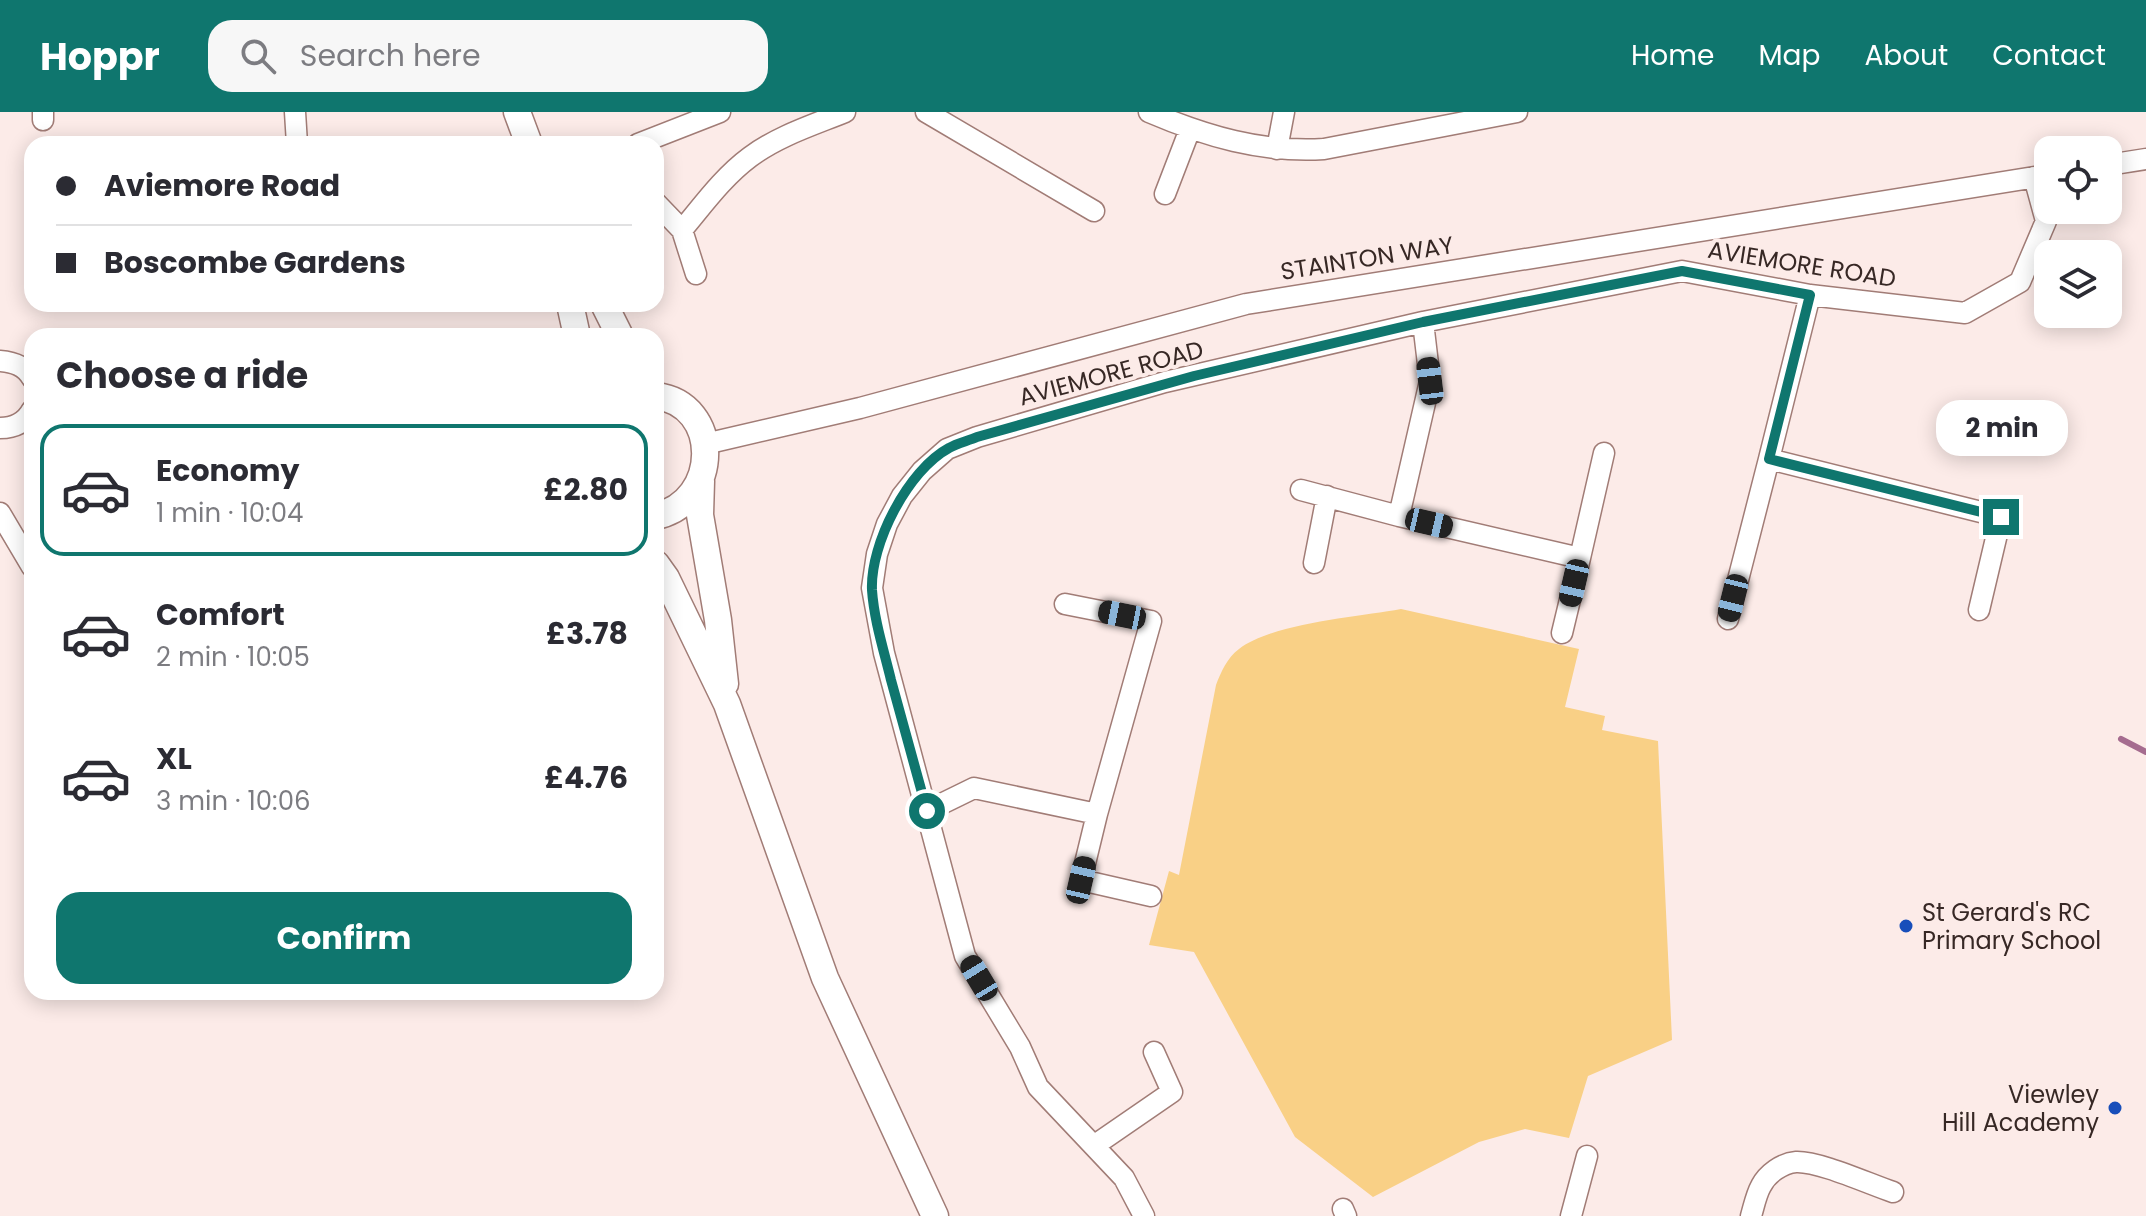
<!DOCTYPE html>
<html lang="en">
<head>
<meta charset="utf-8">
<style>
  :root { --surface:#fff; --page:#f7f7f7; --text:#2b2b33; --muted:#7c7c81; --line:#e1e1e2; --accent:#0f766e }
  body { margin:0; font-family:Poppins,sans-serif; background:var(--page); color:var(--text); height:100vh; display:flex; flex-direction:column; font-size:30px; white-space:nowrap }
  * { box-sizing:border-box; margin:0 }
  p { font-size:26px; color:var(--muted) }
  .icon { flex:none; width:44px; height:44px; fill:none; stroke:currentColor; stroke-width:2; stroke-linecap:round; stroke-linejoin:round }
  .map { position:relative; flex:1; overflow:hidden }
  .side { position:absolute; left:24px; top:216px; width:640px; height:672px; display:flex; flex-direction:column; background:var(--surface); border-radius:24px; box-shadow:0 4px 20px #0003 }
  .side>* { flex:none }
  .top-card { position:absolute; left:24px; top:24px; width:640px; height:176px; border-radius:24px; box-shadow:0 4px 20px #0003; display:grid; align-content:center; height:176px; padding:0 32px; background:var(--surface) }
  .controls { position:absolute; left:2034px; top:24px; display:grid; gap:16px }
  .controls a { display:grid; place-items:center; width:88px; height:88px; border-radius:16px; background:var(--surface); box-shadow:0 4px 20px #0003; font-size:40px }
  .end { position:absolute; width:36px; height:36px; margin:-18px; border:10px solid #0f766e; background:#fff; box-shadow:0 0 0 4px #fff }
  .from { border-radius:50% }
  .bubble { position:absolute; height:56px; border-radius:24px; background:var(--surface); box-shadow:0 4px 20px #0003; font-size:26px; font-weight:700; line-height:56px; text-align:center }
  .car { position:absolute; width:24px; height:48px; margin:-24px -12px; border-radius:10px; box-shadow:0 0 6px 2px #0007; background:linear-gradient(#222 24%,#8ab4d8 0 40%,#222 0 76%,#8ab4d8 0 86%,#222 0) }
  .top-card b { display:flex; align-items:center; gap:28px; height:76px; font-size:30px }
  .top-card b+b { border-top:2px solid var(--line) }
  .top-card i { width:20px; height:20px; background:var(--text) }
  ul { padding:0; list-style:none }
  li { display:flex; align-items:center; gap:24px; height:132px; margin:0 16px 12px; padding:0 16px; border:4px solid transparent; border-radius:24px }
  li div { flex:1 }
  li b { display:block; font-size:30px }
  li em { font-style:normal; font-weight:700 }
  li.on { border-color:var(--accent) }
  li>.icon { width:72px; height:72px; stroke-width:1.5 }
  h2 { padding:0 32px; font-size:36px; line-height:96px }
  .primary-button { display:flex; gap:16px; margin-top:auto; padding:16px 32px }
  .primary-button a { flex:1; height:92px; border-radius:24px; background:var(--accent); color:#fff; font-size:32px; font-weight:700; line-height:92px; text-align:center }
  header { display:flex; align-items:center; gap:48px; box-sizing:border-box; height:112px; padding:0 40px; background:var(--accent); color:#fff }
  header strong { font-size:38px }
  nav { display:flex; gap:44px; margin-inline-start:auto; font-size:28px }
  .search { width:560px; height:72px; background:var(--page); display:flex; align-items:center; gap:20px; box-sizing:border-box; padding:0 28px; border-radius:24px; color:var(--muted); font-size:30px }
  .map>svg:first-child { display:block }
  .green { fill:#f9d086 }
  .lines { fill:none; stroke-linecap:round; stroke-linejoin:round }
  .stream { stroke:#a56c8f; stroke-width:6 }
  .minor-casing { stroke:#a17c76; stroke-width:23 }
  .major-casing { stroke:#a17c76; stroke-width:29 }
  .minor { stroke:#fff; stroke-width:20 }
  .major { stroke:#fff; stroke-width:26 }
  .route { stroke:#0f766e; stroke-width:10 }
  .poi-dot { fill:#184eba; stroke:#fcebe8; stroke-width:3 }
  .labels { text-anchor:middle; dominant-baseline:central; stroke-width:8; stroke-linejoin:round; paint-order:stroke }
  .street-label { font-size:24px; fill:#372825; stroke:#fcebe8 }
  .poi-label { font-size:24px; fill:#372825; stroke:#fcebe8; text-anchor:start }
</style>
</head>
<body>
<header>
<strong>Hoppr</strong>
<div class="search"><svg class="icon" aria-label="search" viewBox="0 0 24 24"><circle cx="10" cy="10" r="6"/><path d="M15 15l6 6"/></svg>Search here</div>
<nav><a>Home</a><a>Map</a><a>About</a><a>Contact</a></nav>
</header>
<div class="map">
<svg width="2146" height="1104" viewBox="0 0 2146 1104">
  <rect width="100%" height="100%" fill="#fcebe8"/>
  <path class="green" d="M1401,497L1579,537L1565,595L1605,604L1602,618L1658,629L1672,928L1588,964L1569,1026L1525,1017L1479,1030L1373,1085L1295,1025L1194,840L1149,833L1169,759L1179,763L1216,573C1221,560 1227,546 1239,537C1273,511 1357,505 1401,497Z"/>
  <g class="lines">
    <path class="stream" d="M2121,627L2146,640"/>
    <g class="minor-casing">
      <path id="minor" d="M43,0V8
        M295,0L297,32
        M926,0L1094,99
        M1149,0C1205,24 1262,41 1324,37L1517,0
        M638,32L720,0
        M1277,37L1284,0
        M2108,53L2146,47
        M1165,82L1190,17
        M656,91L682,118L696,162
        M682,118C703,93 723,65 750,45C778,24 813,13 845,0
        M1810,183L1769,347L2001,405L1979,498
        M1423,210L1430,269L1399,404L1580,446L1604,341
        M0,249C14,250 25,254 32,266
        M0,316C14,316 25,311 32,298
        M705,332L860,296L1246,192L2048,63
        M1301,378L1399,404
        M0,401L32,455
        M1314,451L1327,384
        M1728,507L1769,347
        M1562,521L1580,446
        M927,699L974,676L1097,702L1151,509L1065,492
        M1097,702L1081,768L1151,784
        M1095,1033L1172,980L1154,940
        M1343,1097L1346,1104
        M1144,1104L1124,1066L1038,975L1020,935L965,844L884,541L872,476L877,442L887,412L902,384L922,359L947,337L977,325L1165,270L1423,210L1682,159L1810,183L1965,201L2020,170L2046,109L2034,65
        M1571,1104L1587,1044
        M1751,1104C1754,1094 1756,1083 1761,1074C1767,1062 1782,1051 1796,1050C1819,1049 1869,1072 1893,1080"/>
    </g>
    <g class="major-casing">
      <path id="major" d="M517,0L529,32
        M570,192L577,224
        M604,192L620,224
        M656,284C722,292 721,390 656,404
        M701,369L700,403L718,508L725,572
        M656,452L666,466L727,592L825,866L935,1104"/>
    </g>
    <use href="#minor" class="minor"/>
    <use href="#major" class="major"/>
  </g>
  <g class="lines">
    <path class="route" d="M927,699C915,655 903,612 891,568C884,539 874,508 872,478C870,432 908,358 949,336C957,331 968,329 977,325L1194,264L1423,210L1682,159L1810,183L1769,347L2001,405"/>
  </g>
  <g class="poi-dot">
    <circle cx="1906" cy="814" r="8"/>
    <circle cx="2115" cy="996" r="8"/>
  </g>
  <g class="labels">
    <g class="street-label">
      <text transform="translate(1367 146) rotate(-9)">STAINTON WAY</text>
      <text transform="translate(1802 152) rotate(9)">AVIEMORE ROAD</text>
      <text transform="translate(1111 261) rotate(-15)">AVIEMORE ROAD</text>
    </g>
    <g class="poi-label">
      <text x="1922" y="800">St Gerard's RC<tspan x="1922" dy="28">Primary School</tspan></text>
      <text x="2099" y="982" text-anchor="end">Viewley<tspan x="2099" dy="28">Hill Academy</tspan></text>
    </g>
  </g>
</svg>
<div class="controls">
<a><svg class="icon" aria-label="locate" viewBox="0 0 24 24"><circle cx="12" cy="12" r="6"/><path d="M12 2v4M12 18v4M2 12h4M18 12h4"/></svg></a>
<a><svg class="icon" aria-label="layers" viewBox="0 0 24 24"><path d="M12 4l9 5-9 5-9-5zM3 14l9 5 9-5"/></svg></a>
</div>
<i class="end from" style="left:927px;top:699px"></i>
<i class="end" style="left:2001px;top:405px"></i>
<div class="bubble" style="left:1936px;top:288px;width:132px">2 min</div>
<i class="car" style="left:1430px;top:269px;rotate:353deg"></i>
<i class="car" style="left:1429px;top:411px;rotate:103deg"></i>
<i class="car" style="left:1574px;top:471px;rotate:193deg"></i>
<i class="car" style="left:1733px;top:486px;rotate:194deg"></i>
<i class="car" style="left:1122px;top:503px;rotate:281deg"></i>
<i class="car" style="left:1081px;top:768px;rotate:13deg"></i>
<i class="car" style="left:979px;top:866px;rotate:329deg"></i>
<div class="top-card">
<b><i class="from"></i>Aviemore Road</b>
<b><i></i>Boscombe Gardens</b>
</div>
<section class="side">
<h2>Choose a ride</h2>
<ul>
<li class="on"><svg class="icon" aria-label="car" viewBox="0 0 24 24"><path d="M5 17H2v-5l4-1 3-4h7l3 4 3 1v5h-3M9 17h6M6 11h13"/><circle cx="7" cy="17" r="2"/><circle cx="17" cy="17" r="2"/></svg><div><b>Economy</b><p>1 min · 10:04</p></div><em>£2.80</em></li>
<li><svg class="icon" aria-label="car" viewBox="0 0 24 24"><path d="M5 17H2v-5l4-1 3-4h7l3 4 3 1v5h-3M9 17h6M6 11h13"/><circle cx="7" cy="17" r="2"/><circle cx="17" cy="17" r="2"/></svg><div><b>Comfort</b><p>2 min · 10:05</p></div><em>£3.78</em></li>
<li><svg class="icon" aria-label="car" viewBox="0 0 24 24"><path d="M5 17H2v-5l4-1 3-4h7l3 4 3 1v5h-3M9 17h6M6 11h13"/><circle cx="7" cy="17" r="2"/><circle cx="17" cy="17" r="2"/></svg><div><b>XL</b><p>3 min · 10:06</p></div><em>£4.76</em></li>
</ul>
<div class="primary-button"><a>Confirm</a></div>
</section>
</div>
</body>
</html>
